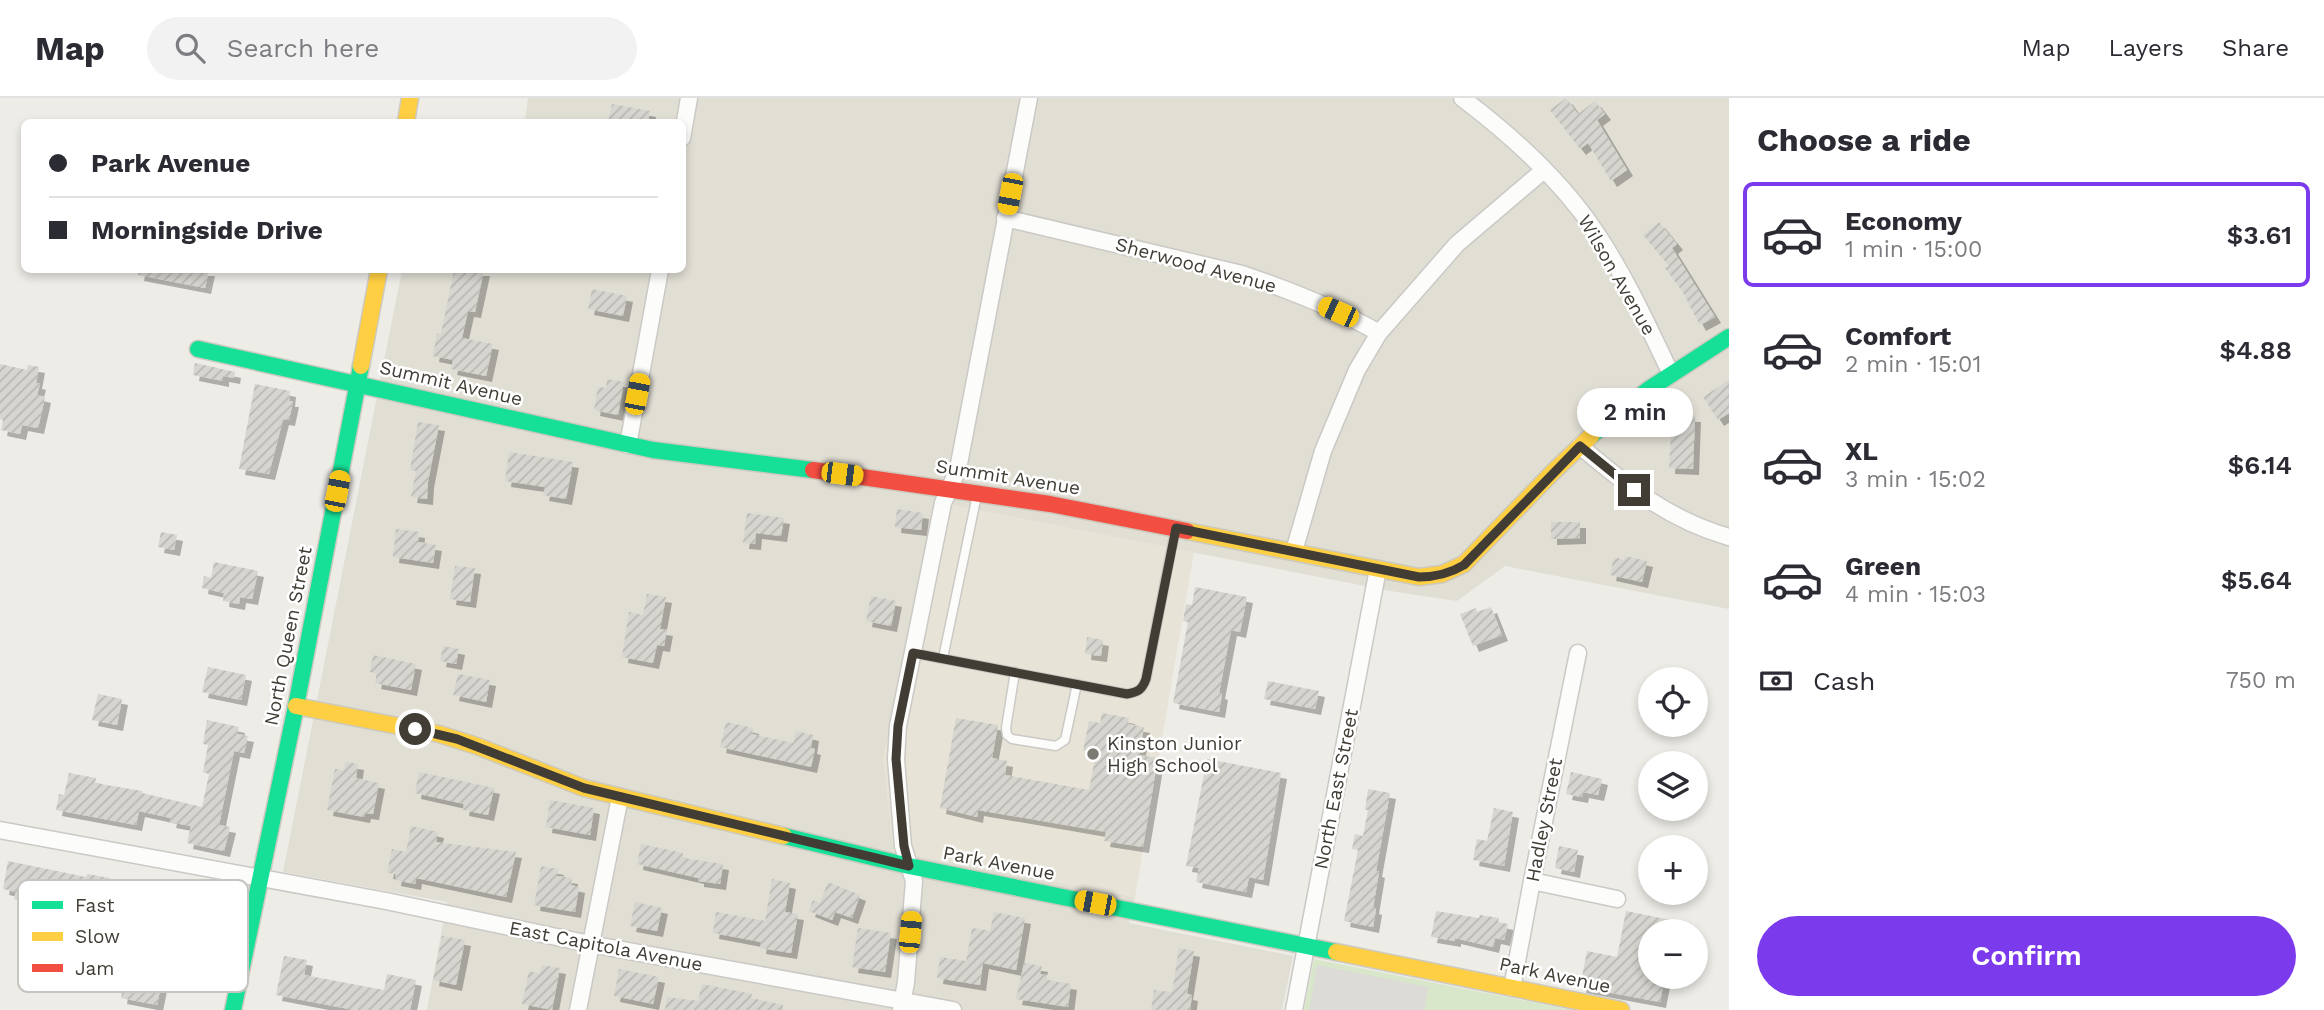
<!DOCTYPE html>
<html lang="en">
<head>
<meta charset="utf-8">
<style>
  :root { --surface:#fff; --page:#f2f2f3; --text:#2b2b33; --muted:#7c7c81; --line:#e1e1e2; --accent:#7c3aed }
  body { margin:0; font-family:"Work Sans",sans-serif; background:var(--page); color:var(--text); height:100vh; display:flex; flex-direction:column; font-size:26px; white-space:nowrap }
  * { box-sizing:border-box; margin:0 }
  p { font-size:23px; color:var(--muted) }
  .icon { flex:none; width:38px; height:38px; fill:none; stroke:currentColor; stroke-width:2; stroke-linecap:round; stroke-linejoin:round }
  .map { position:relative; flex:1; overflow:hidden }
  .panel { display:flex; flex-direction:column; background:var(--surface); width:595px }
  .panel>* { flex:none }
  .top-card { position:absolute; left:21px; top:21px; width:665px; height:154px; border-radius:10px; box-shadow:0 4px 10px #0003; display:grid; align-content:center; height:154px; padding:0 28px; background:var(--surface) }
  .buttons { position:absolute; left:1638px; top:569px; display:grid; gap:14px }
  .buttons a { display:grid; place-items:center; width:70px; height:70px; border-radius:50%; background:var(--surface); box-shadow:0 4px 10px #0003; font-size:35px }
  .end { position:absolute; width:32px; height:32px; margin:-16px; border:9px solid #413d34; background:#fff; box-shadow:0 0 0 4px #fff }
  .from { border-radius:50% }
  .bubble { position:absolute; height:49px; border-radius:24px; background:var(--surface); box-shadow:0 4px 10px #0003; font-size:23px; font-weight:600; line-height:49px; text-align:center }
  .car { position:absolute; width:21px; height:42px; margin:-21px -10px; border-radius:9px; box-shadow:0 0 5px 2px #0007; background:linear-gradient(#f5c518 24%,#345 0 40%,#f5c518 0 76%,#345 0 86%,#f5c518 0) }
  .top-card b { display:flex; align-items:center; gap:24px; height:66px; font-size:26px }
  .top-card b+b { border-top:2px solid var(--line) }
  .top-card i { width:18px; height:18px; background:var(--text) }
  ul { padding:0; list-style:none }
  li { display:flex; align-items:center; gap:21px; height:105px; margin:0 14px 10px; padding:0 14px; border:4px solid transparent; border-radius:10px }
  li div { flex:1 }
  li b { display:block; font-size:26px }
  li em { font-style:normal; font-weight:600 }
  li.current { border-color:var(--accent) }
  li>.icon { width:63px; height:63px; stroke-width:1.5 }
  h2 { padding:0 28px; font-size:32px; line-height:84px }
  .pay { display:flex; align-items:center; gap:18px; height:77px; padding:0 28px; font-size:26px }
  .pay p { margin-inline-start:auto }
  .cta { display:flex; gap:14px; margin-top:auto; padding:14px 28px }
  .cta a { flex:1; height:80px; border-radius:42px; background:var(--accent); color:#fff; font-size:28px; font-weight:600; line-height:80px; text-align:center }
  header { display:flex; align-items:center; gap:42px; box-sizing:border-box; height:98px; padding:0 35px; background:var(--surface); border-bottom:2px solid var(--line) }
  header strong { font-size:33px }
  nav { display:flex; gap:38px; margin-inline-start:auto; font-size:24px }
  .search { width:490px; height:63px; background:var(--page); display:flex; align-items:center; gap:18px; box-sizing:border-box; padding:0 24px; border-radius:38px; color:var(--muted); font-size:26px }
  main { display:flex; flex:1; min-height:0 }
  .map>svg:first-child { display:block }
  .residential { fill:#e1ded4 }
  .education { fill:#e7e4d7 }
  .pitch { fill:#d8e6c9 }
  .parking { fill:#dcdbd7 }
  .building { fill:url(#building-hatch); filter:url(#shadow) }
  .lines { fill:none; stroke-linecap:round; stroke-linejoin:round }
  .lane-casing { stroke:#cbc9c5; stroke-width:11 }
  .street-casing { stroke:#cbc9c5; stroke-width:19 }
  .fast-casing { stroke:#ccc9be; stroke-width:19 }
  .slow-casing { stroke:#ccc9be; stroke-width:19 }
  .jam-casing { stroke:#ccc9be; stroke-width:19 }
  .lane { stroke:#fcfcfb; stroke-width:8 }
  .street { stroke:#fcfcfb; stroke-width:16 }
  .fast { stroke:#16e098; stroke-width:16 }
  .slow { stroke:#ffcf43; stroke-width:16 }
  .jam { stroke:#f24e42; stroke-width:16 }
  .route { stroke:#413d34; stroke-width:9 }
  .poi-dot { fill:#7d7a73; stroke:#fff; stroke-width:2.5 }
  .labels { text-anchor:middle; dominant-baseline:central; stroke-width:5; stroke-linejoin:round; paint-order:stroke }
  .street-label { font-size:19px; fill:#413d34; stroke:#fff }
  .poi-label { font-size:19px; fill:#413d34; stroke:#fff; text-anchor:start }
  .key { fill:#fff; stroke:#c6c5c2; stroke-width:2 }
  .key-label { font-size:19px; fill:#413d34 }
</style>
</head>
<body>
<header>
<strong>Map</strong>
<div class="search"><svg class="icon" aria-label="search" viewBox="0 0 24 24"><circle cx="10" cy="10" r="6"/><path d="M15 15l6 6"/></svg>Search here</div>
<nav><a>Map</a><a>Layers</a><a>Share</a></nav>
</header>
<main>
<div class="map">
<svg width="1729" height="912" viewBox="0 0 1729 912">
  <defs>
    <pattern id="building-hatch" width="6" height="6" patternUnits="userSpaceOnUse" patternTransform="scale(1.75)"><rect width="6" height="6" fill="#d6d5d0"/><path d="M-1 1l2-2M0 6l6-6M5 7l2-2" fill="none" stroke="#b9b8b3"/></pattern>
    <filter id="shadow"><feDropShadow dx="6" dy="6" stdDeviation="0" flood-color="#0004"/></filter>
  </defs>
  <rect width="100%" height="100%" fill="#edece7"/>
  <path class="residential" d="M528,0H1729V511L1505,468L1457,503L1396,494L940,405L893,753L1135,799L1129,825L1293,858L1282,912H427L447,804L283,774L402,172H682V24H525Z"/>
  <path class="education" d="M940,405L1194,454L1135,799L893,753L883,659Z"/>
  <path class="pitch" d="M1314,861L1572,912H1304Z"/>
  <path class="parking" d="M1317,867L1429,889L1424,912H1309Z"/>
  <path class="building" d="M1566,0L1578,16L1595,3L1605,16L1597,22L1627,72L1611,83L1588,45L1580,51L1550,12Z
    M612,6L650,13L648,24H608Z
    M1659,124L1677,146L1672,150L1715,219L1700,227L1682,193L1665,170L1669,168L1643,137Z
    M139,172H209L205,190L138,177Z
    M454,172H484L475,214L468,213L462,240L493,246L486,278L451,271L453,262L433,258L437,235L441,236Z
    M592,191L627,198L623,218L588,211Z
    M195,265L235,274L234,280L223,278V283L193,277Z
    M0,266L27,272L28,267L39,269L36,285L40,286L37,297L45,299L38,330L22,327L20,336L1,332L3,322L0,321Z
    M607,281L624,284L618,317L594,312L598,289L606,290Z
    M1729,282V315L1718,322L1703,299Z
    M255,286L290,293L289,303H293L289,322L283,321L269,376L239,371Z
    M1672,317L1695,318L1693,371L1669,370Z
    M418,324L439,327L428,384L427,401L411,399L416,373L410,372Z
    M509,354L573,364L566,401L543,397L545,389L505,383Z
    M897,411L923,415L921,432L895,429Z
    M747,415L784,420L781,438L756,435L755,446L743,445Z
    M1551,424H1580V440L1551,441Z
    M396,431L419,434L418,444L436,447L433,465L393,459Z
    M161,434L177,437L174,452L158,449Z
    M1625,458L1647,463L1642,484L1610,477L1614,459L1624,462Z
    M214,464L258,473L252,501L240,499L239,506L223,503L224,495L202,490L204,478L211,480Z
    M455,468L475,470L470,504L450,501Z
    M1195,489L1247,499L1240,534L1231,532L1219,595L1222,596L1219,614L1173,605L1188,524L1183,523L1186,506L1192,507Z
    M647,496L666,499L660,531L667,532L664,548L657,547L653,565L622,559L629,514L643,517Z
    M871,498L896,503L891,528L866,523Z
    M1491,509L1502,537L1473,548L1460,516L1476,510L1477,514Z
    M1087,539L1103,542L1101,558L1085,556Z
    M443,548L459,551L456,566L440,563Z
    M373,557L416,566L411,592L375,585L377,576L370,574Z
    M208,569L246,577L241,602L202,594Z
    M458,576L490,582L486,604L453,597Z
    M1268,583L1319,593L1315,611L1264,601Z
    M98,596L122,601L117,627L92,622Z
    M1102,615L1129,620L1128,626L1144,629L1139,657L1158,660L1143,749L1104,743L1106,734L978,712L977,719L940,710L956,620L998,627L992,660L1007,663L1005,677L1089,692L1096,655L1083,653L1089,623L1100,625Z
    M207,622L239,629L237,636L248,638L244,655L234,653L219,727L230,729L224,753L187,745L191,728L170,724L171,720L139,713L136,727L56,712L59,696L64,697L69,675L96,680L95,685L142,693V695L202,709L209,676L203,674L208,647L203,646Z
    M726,624L753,630L752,636L793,645L796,633L813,637L811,650L815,651L811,669L720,649Z
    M1207,661L1281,675L1263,782L1249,779L1246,794L1196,784L1199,770L1186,768Z
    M346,664L358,666L356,680L379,685L373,716L365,715L364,719L327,712L335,671L344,672Z
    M419,674L494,690L488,717L463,712L464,706L415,695Z
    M1571,674L1602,681L1598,697L1583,694L1582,699L1566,696Z
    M1368,691L1390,695L1376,773L1379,774L1373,810L1376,811L1373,829L1344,823L1358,752L1352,751L1355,736L1363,738L1368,712H1365Z
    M550,702L594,710L590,737L546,729Z
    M1494,710L1513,714L1504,768L1473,762L1477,741L1487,743Z
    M411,728L438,734L436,744L516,754L506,799L416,780L415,786L395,782L396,776L387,775L392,751L406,754Z
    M641,746L683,755L682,760L723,766L720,786L698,783V780L637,766Z
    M1559,748L1578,752L1574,774L1555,770Z
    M8,763L86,779L87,776L110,780L103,814L76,808L74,815L14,801L16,794L3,791Z
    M541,768L558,771L557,778L572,780L571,787L579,789L575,814L534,807Z
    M772,781L790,785L785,814L798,816L791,855L760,850L761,844L713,835L716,814L765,823Z
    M828,784L860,797L852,820L835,814L832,822L809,813L813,802L820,805Z
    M635,804L662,810L657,833L630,828Z
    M1436,813L1479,820L1480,817L1499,820L1498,824L1508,826L1504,842L1495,840L1493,849L1455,840V843L1431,839Z
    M1626,813L1675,823L1672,833H1650V878H1665L1660,904L1580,889L1587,853L1617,859Z
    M994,814L1025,820L1016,872L983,865L980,887L937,880L940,859L966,863L972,830L990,833Z
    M858,830L891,835L885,874L852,869Z
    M132,835L198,848L194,873L165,868L157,907L121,900Z
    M442,838L465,842L456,887L433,882Z
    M1179,850L1194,853L1187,896L1192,897L1190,912H1151L1154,892L1172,894Z
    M284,858L307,862L304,877L384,892L387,876L416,882L410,912H354L276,897Z
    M1024,865L1042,868L1040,876L1047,877L1046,882L1071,886L1068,909L1016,901Z
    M542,867L560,870L552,912L522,906L529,873L540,876Z
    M619,871L659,879L653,906L614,898Z
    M702,886L752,896L751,900L783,907L782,912H665L667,899L698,903Z"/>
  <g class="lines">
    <g class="lane-casing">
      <path id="lane" d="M913,555L1127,596C1138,594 1142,592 1146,581L1175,433
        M943,560L977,397
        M1015,574L1006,630L1007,637L1012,641L1056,648L1065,642L1077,586"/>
    </g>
    <g class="street-casing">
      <path id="street" d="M1462,0C1511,37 1560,81 1595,133C1625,177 1648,228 1671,276
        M682,40L689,0
        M1005,120L1242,176C1289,192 1336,210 1379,235
        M628,347L660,172
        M1580,348C1627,388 1669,422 1729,439
        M1294,453L1323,353L1357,272L1379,235L1457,146L1544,72
        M0,732L386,803L590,846L953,912
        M1532,783L1617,801
        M1512,890L1532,783L1578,555
        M578,912L620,699
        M901,912L906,884L914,783L903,748L896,661L898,628L943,405L958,371L1029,0
        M1294,912L1378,471"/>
    </g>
    <g class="fast-casing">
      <path id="fast" d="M198,251L653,352L813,372
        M1592,337L1649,291L1729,239
        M784,738L909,768L1336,854
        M233,912L296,608L361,268"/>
    </g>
    <g class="slow-casing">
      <path id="slow" d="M406,24L410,0
        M361,268L379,172
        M1187,433L1419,479L1442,476L1464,466L1553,374L1592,337
        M296,608L439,636L477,648L584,690L784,738
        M1336,854L1621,912"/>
    </g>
    <g class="jam-casing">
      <path id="jam" d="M813,372L1050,406L1187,433"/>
    </g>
    <use href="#lane" class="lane"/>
    <use href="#street" class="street"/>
    <use href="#fast" class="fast"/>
    <use href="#slow" class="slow"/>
    <use href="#jam" class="jam"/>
  </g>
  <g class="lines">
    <path class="route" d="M415,631L457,641L584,690L909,768L904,748L896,661L898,628L913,555L1127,596C1138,594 1142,592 1146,581L1176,430L1419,479C1436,479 1449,476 1464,467L1580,348L1634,392"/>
  </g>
  <circle class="poi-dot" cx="1093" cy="656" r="7"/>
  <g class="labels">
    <g class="street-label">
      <text transform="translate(1196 167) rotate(15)">Sherwood Avenue</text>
      <text transform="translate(1617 177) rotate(60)">Wilson Avenue</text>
      <text transform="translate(451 285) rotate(13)">Summit Avenue</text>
      <text transform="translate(1008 379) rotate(9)">Summit Avenue</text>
      <text transform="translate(288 538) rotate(-79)">North Queen Street</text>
      <text transform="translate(1336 691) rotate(-79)">North East Street</text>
      <text transform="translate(1544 722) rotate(-79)">Hadley Street</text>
      <text transform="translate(999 765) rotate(11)">Park Avenue</text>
      <text transform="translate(606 848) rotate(11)">East Capitola Avenue</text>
      <text transform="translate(1555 877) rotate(12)">Park Avenue</text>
    </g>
    <g class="poi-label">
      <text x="1107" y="645">Kinston Junior<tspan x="1107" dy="22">High School</tspan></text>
    </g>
  </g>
  <rect x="18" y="782" width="230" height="112" rx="10" class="key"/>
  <rect x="32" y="803" width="31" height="8" fill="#16e098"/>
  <rect x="32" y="834" width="31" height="9" fill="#ffcf43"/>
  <rect x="32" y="866" width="31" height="8" fill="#f24e42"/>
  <g class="key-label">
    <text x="75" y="814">Fast</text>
    <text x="75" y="845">Slow</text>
    <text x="75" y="877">Jam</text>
  </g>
</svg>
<div class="buttons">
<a><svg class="icon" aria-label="locate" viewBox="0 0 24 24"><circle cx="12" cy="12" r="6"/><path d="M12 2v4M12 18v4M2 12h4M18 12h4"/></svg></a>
<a><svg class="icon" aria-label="layers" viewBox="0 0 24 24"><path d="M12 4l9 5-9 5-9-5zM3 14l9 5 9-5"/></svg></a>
<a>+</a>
<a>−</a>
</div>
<i class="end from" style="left:415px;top:631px"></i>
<i class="end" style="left:1634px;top:392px"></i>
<div class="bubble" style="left:1577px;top:290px;width:116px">2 min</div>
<i class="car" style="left:1010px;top:96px;rotate:191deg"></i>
<i class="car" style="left:1338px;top:214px;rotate:294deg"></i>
<i class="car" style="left:637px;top:296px;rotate:11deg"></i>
<i class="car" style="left:842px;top:376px;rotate:97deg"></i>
<i class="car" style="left:337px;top:393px;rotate:11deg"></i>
<i class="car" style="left:1095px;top:805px;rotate:281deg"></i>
<i class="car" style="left:910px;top:834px;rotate:5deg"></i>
<div class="top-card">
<b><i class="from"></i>Park Avenue</b>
<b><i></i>Morningside Drive</b>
</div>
</div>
<section class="panel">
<h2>Choose a ride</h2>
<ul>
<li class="current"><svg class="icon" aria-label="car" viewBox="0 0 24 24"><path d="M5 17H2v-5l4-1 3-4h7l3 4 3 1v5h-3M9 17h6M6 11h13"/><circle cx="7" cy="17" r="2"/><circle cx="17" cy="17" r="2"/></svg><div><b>Economy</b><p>1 min · 15:00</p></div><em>$3.61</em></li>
<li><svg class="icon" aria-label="car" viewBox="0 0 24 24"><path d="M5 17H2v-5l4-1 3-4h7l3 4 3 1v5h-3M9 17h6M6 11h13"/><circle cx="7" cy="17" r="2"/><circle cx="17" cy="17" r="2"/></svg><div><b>Comfort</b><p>2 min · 15:01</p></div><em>$4.88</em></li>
<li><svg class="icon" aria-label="car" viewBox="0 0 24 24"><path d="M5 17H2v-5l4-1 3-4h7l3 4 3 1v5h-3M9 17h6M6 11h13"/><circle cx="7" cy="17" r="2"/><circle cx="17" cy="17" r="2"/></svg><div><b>XL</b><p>3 min · 15:02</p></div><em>$6.14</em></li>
<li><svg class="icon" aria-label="car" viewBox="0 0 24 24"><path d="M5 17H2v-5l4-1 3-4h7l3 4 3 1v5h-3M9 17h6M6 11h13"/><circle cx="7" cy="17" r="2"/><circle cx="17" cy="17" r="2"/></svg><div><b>Green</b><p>4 min · 15:03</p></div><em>$5.64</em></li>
</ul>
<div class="pay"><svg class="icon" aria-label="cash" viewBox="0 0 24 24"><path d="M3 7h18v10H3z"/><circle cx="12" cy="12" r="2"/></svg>Cash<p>750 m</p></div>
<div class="cta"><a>Confirm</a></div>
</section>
</main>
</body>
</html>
